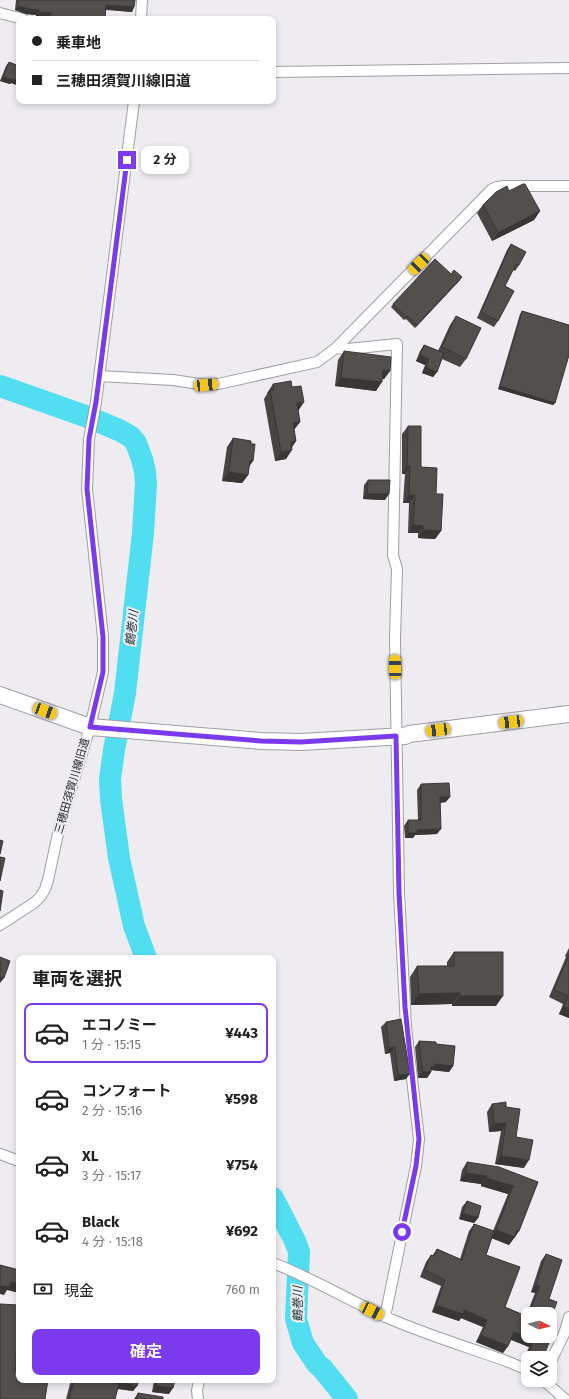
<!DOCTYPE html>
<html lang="ja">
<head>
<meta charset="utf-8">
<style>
  :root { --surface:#fff; --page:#f2f2f2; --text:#222; --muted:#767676; --line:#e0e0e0; --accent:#7c3aed }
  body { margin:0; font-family:"Fira Sans","Noto Sans JP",sans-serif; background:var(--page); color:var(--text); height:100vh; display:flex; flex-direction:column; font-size:15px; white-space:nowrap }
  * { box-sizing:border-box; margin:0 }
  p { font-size:13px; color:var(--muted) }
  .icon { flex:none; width:22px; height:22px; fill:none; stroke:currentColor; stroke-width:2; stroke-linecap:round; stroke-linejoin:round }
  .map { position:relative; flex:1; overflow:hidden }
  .side { position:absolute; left:16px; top:955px; width:260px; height:428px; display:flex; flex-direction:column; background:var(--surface); border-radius:8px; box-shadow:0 2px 6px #0003 }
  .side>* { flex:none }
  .guide { position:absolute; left:16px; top:16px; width:260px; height:88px; border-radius:8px; box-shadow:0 2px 6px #0003; display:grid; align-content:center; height:88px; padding:0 16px; background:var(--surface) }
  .needle { width:26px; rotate:96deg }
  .tools { position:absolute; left:521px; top:1307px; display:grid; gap:8px }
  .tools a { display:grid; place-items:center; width:36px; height:36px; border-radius:8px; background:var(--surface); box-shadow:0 2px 6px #0003; font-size:20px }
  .end { position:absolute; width:18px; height:18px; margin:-9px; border:5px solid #7c3aed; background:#fff; box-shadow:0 0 0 2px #fff }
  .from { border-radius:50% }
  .bubble { position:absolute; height:28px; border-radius:8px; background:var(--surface); box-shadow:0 2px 6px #0003; font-size:13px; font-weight:700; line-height:28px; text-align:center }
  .car { position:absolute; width:12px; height:24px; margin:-12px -6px; border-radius:5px; box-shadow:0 0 3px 1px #0007; background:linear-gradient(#f5c518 24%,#345 0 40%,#f5c518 0 76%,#345 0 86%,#f5c518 0) }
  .guide b { display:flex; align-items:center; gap:14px; height:38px; font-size:15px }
  .guide b+b { border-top:1px solid var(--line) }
  .guide i { width:10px; height:10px; background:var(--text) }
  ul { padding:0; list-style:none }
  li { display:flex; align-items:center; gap:12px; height:60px; margin:0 8px 6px; padding:0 8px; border:2px solid transparent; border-radius:8px }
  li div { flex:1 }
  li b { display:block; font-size:15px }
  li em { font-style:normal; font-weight:700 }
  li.active { border-color:var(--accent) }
  li>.icon { width:36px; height:36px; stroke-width:1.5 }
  h2 { padding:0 16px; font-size:18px; line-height:48px }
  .pay { display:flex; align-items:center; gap:10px; height:44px; padding:0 16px; font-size:15px }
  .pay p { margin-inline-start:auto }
  .action { display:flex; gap:8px; margin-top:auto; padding:8px 16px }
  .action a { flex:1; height:46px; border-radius:8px; background:var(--accent); color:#fff; font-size:16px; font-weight:700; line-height:46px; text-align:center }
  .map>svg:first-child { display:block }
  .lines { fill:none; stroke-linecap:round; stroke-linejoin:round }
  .river { stroke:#52def1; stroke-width:22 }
  .minor-casing { stroke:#a09ea2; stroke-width:12 }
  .primary-casing { stroke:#a09ea2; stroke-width:18 }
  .minor { stroke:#fff; stroke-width:10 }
  .primary { stroke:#fff; stroke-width:16 }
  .wall { fill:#474441 }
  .shaded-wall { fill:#393735 }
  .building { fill:#524f4c; stroke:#393735 }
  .route { stroke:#7c3aed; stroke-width:5 }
  .labels { text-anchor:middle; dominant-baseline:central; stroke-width:4; stroke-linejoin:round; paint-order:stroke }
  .street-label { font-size:11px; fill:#272628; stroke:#eeecf0 }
  .water-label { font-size:12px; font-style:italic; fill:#21383c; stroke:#eeecf0 }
</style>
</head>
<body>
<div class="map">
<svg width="569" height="1399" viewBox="0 0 569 1399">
  <rect width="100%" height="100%" fill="#eeecf0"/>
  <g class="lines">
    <path class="river" d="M0,386L88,417L121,431L131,437L136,443L142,459L145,472L146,484L143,533L125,693L114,750L110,779L111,799L119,858L134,926L146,958
      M273,1198L295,1241L299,1252L296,1319L303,1343L317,1364L322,1368L347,1399"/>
    <g class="minor-casing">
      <path id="minor" d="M0,13L23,19
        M141,19L142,0
        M273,72L569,68
        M336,348L348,349L397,344L393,555L397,569L395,639L399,892L406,1027L419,1139L416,1166L385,1317
        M99,376L173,380L206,385L218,384L317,362L336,348L492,189L497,187L504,186H569
        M0,925L34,903L41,896L45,889L48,880L59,829L90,727L103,672V637L87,489L89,439L96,402L134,101
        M0,1154L19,1161
        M273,1263C312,1278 348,1300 386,1317C426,1335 468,1347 509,1362L523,1368L528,1371
        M550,1363L564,1334L569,1317
        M543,1380L565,1399
        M198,1399L197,1391L199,1380"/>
    </g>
    <g class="primary-casing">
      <path id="primary" d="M0,695L90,727L261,741L301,742L405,736L409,734L569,714"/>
    </g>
    <use href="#minor" class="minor"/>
    <use href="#primary" class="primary"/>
  </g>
  <path class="wall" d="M16,0H135L134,7L132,12L106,10L105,19H48V17L36,16V15L26,14L15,10Z
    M9,62L11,83L10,84L0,81L6,66Z
    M509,191L540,211L534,220L492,241L477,213L483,205Z
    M511,244L519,265L515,271L513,270L505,286L498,321L494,327L477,318L507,250Z
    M451,274L460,280L415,328L406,319L404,320L391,307L393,304Z
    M522,311L555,403L553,405L498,389L520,314Z
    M456,316L466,359L460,367L442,359L437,372L433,377L422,373L425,365L416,361L420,351L424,345L438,351L450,325Z
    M344,351L390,371L384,379H382L376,391L335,386L338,360Z
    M273,384L292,387L304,402L298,411L300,422L294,429L296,441L292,447L286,459L275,461L264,399L267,394V393Z
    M408,426L421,467L436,494L441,531L435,539L418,538V533H408L409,503H403L405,474H402V434Z
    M233,438L251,444L248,475L242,483L222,481L227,447Z
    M368,480L385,500L363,499L364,485Z
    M421,784L446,802L440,803L437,834L415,835L413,838H405L404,826L408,820H418L417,790Z
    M569,948V1018L559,1014L563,1004L549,997L566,957L565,956Z
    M454,952L496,1006H452V1004L411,1005L410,977L417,966H447V962Z
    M386,1022L406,1079L394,1081L390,1053L385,1054L381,1027Z
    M419,1041L436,1044L453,1066L449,1072L431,1070V1072L427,1078H418L415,1047Z
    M492,1104L506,1107L516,1137L524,1168L495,1164L501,1131L489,1132L487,1112Z
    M467,1162L538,1182L519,1231L509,1245L492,1238L486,1255L505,1307L526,1316L535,1293L531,1292L541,1261L546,1254L550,1314H528V1336H550L543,1358H528V1364L523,1361L529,1347L511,1340L508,1346L503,1353L476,1342L483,1327L461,1318L459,1321L432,1312L441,1286L420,1277L426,1262L431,1255L432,1256L437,1249L460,1259L469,1231L474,1224L493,1231L508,1194L481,1186V1184L460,1181L462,1170Z
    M467,1201L478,1218L474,1223L459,1219L462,1207Z
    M19,1369V1380L15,1377H17Z
    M71,1380H103L115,1383V1380H139L137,1386L133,1391L117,1389L115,1399H66Z
    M154,1380H175L169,1394L152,1392Z
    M138,1393L163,1399H134Z"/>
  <path class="shaded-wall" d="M106,5L134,7L132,12L103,9Z
    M18,6L39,10L36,15L26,14L15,10Z
    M39,12L51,13L48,17L36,16Z
    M3,77L13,79L19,81V86L11,83L10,84L0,81Z
    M540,211L534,220L492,241L498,233Z
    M462,277L460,280L415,328L417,325Z
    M420,355L429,359L425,365L416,361Z
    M426,367L437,372L433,377L422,373Z
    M383,370L390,371L384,379L377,378Z
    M341,378L382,382L376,391L335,386Z
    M500,386L555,403L553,405L498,389Z
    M304,402L298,411L297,403Z
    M300,422L294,430L293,423Z
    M296,441L290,450L291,442Z
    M292,450L286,459L275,461L281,452Z
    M250,461H253L247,470Z
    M407,466H410L405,474H402Z
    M229,472L248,475L242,483L222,481Z
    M367,494H389L385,500L363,499Z
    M409,495H415L409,503H403Z
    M413,525L423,526L418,533H408Z
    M423,530L441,531L435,539L418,538Z
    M440,797H450L446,802L436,803Z
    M441,829L437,834L415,835L413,838H405L408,833L417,830Z
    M0,976L4,978L0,983Z
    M460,993L452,1004L411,1005L419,994Z
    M460,996H503L496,1006H452Z
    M564,1006L569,1009V1018L559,1014Z
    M395,1047L390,1053L385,1054L389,1048Z
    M434,1064L453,1066L449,1072L431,1070V1072L427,1078H418L423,1072Z
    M410,1074L406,1079L394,1081L398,1075Z
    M506,1123L501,1131L489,1132L494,1124Z
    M501,1156L529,1160L524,1168L495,1164Z
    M466,1173L487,1176L481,1184L460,1181Z
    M486,1178L513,1186L508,1194L481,1186Z
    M463,1213L478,1218L474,1223L459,1219Z
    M496,1230H517L519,1231L509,1245L491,1238Z
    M11,1282L19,1284V1293L7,1290L4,1295L0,1294V1285Z
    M536,1285L540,1286L535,1293L531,1292Z
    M436,1305L465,1310L487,1320L483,1327L461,1318L459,1321L432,1312Z
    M514,1332L534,1340L529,1347L510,1339Z
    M481,1335L508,1346L503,1353L476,1342Z
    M118,1382L137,1386L133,1391L114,1388Z
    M156,1386L173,1388L169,1394L152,1392Z"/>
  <path class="building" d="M18,0H135L134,7L106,5L105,19H50L51,13L39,12V10L29,9L18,6Z
    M9,62L19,66V81L13,79V80L3,77Z
    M523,184H525L540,211L498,233L483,205L496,192L507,186L509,191Z
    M511,244L526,252L519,265L516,264L505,286L514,291L498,321L481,312Z
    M435,259L451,274L454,270L462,277L417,325L408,316L406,317L393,304Z
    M522,311L569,325V355L555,403L500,386Z
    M456,316L481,328L466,359L442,347Z
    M424,345L444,353L437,372L426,367L429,359L420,355Z
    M344,351L391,357L390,371L383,370L382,382L341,378Z
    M291,381L292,387L301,386L304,402L297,403L300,422L293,423L296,441L291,442L292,450L281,452L270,390H274L273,384Z
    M408,426H421V467L437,468L436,494H443L441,531L423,530V526L413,525L415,495H409L410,466H407Z
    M233,438L251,441V444H255L253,461H250L248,475L229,472Z
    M368,480H390L389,494H367Z
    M449,783L450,797H440L441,829L417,830V833H408V820H421V784Z
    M0,840L3,841L0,854Z
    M0,857L5,858L0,881Z
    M0,890L3,891L0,911Z
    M454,952H503V996H460V993L419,994L417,966H454Z
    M569,955V1009L564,1006L568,996L554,990Z
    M0,957L10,961L4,978L0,976Z
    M401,1019L410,1074L398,1075L395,1047L389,1048L386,1022Z
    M419,1041L436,1042V1044L455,1046L453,1066L434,1064V1067H431V1072H423Z
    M506,1102V1107L520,1109L516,1137L533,1140L529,1160L501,1156L506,1123L494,1124L492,1104Z
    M467,1162L499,1167L538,1182L519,1231L517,1230L515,1237L496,1230L513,1186L486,1178L487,1176L466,1173Z
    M467,1201L481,1206L478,1218L463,1213Z
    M474,1224L494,1231L486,1255L520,1267L505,1307L528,1317V1336H550V1328L554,1330L543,1358H535L528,1354L534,1340L514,1332L508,1346L481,1335L487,1320L465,1310L463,1314L436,1305L445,1280L425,1270L431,1255L434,1256L437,1249L462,1260Z
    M546,1254L562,1260L549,1299L557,1302L550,1320V1314H529L540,1286L536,1285Z
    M0,1265L19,1270V1284L11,1282L9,1287L0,1286Z
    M0,1304L19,1305L15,1377H19V1380H48L45,1399H0Z
    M74,1380H103L119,1384L115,1399H69Z
    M118,1380H139L137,1386L118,1382Z
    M157,1380H175L173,1388L156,1386Z
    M138,1393L163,1397V1399H137Z"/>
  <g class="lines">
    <path class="route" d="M127,160L96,402L89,439L87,489L103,637V672L90,727L261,741L301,742L396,736L399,892L405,1007L419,1139L416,1166L402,1232"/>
  </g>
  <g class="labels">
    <g class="street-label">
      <text transform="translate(72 786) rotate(-74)">三穂田須賀川線旧道</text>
    </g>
    <g class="water-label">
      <text transform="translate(132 628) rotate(-84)">鶴巻川</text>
      <text transform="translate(298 1304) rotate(-91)">鶴巻川</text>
    </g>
  </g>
</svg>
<div class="tools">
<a><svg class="needle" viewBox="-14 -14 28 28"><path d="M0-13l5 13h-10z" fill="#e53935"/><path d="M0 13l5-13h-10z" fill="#767676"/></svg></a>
<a><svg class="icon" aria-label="layers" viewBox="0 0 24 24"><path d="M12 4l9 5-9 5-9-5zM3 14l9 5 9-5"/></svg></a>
</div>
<i class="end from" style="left:402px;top:1232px"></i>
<i class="end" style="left:127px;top:160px"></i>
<div class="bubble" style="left:141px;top:146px;width:48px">2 分</div>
<i class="car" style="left:419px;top:264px;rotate:225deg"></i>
<i class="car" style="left:206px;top:385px;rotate:85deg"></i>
<i class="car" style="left:395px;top:667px;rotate:359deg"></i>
<i class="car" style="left:45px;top:711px;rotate:110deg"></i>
<i class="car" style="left:511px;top:722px;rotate:263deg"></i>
<i class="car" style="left:438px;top:730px;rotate:263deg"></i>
<i class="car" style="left:372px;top:1311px;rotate:117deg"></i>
<div class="guide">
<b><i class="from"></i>乗車地</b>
<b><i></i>三穂田須賀川線旧道</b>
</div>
<section class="side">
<h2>車両を選択</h2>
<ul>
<li class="active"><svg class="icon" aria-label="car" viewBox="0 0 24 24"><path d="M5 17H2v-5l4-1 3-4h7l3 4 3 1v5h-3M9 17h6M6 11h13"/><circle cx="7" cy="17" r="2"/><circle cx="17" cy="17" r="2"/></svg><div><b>エコノミー</b><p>1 分 · 15:15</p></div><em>¥443</em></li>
<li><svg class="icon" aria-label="car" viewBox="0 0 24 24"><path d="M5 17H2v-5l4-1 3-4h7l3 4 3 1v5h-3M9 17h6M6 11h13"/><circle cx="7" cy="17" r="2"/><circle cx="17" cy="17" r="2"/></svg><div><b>コンフォート</b><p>2 分 · 15:16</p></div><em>¥598</em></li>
<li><svg class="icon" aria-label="car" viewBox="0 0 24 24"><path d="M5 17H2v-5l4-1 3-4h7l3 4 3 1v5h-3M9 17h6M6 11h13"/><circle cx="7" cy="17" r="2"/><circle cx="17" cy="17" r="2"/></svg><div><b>XL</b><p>3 分 · 15:17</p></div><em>¥754</em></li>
<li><svg class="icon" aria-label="car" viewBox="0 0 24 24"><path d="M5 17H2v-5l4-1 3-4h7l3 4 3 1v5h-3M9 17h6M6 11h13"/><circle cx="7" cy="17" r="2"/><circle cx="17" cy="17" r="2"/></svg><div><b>Black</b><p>4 分 · 15:18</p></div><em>¥692</em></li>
</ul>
<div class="pay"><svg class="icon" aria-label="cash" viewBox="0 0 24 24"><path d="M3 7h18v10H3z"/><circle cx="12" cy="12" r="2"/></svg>現金<p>760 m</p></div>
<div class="action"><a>確定</a></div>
</section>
</div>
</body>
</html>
